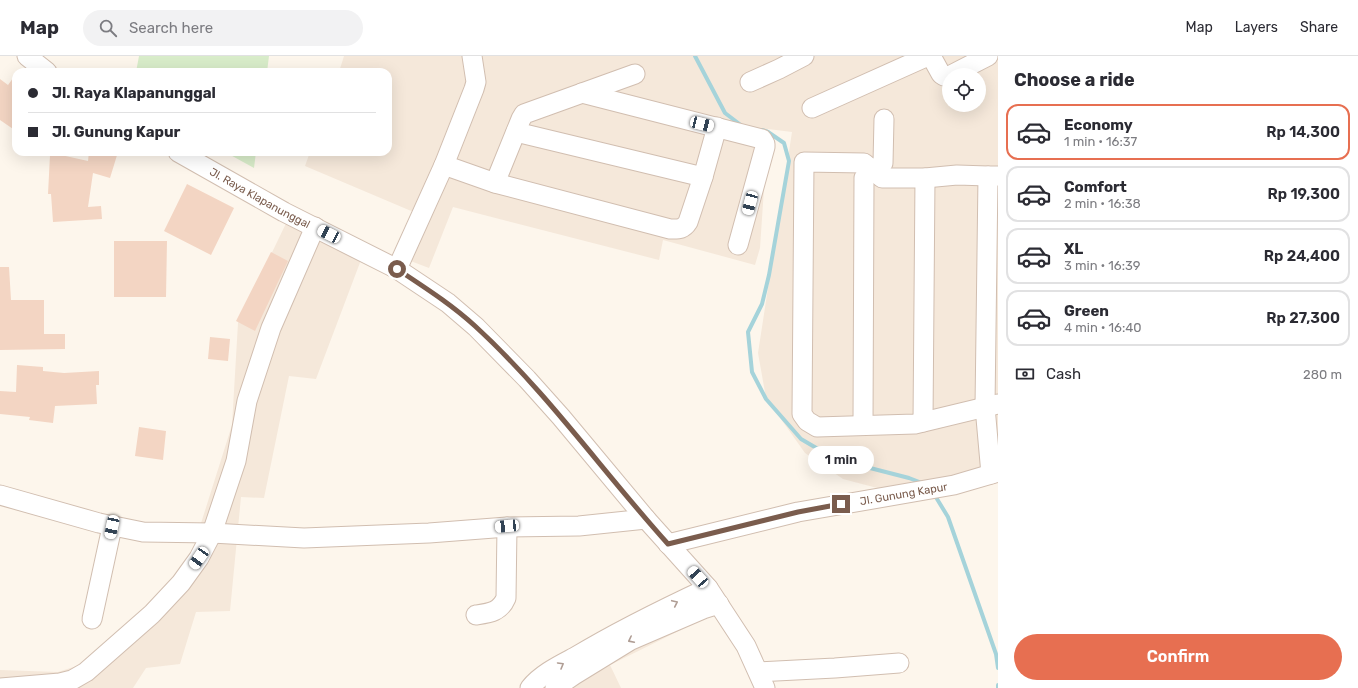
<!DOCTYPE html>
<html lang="en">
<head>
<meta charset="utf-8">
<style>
  :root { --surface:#fff; --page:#f2f2f3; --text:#2b2b33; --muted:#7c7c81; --line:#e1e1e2; --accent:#e76f51 }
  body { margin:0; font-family:Rubik,sans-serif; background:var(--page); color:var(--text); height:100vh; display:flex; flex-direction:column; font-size:15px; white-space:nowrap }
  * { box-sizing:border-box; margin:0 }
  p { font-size:13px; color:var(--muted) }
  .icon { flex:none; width:22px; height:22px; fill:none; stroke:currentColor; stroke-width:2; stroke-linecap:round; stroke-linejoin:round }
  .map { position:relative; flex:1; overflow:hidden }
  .drawer { display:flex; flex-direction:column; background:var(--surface); width:360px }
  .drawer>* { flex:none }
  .top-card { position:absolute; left:12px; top:12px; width:380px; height:88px; border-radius:12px; box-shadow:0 4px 16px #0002; display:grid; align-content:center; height:88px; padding:0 16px; background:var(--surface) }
  .buttons { position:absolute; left:942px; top:12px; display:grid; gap:8px }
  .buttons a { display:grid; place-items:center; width:44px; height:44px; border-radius:50%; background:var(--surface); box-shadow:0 4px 16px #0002; font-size:20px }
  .end { position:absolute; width:18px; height:18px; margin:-9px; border:5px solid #7a5c4d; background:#fff; box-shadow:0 0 0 2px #fff }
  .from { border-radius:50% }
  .bubble { position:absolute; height:28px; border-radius:14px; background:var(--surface); box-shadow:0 4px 16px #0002; font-size:13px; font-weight:600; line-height:28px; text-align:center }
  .car { position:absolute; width:12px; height:24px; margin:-12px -6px; border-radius:5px; box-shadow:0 0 3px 1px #0007; background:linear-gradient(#fff 24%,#345 0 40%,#fff 0 76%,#345 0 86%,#fff 0) }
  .top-card b { display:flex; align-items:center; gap:14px; height:38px; font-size:15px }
  .top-card b+b { border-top:1px solid var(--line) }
  .top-card i { width:10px; height:10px; background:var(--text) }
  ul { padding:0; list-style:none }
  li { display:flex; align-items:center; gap:12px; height:56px; margin:0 8px 6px; padding:0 8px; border:2px solid var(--line); border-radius:12px }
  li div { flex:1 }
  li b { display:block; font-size:15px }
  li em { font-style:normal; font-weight:600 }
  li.selected { border-color:var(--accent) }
  li>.icon { width:36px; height:36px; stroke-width:1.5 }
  h2 { padding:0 16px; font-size:18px; line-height:48px }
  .pay { display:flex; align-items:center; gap:10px; height:44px; padding:0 16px; font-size:15px }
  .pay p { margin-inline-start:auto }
  .button { display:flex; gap:8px; margin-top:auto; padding:8px 16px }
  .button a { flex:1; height:46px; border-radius:24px; background:var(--accent); color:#fff; font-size:16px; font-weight:600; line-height:46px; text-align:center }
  header { display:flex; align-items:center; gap:24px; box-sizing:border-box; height:56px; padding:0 20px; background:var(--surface); border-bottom:1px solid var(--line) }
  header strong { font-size:19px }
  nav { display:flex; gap:22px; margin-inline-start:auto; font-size:14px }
  .search { width:280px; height:36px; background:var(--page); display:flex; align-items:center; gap:10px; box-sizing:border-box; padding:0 14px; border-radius:22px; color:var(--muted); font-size:15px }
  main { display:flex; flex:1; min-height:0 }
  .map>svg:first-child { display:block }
  .residential { fill:#f5e8da; fill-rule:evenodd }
  .green { fill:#d8ecc9 }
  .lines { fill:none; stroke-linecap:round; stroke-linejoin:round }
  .stream { stroke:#a5d3da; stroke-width:4 }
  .building { fill:#f3d5c3 }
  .minor-casing { stroke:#d1beb0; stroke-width:21 }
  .minor { stroke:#fff; stroke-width:19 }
  .oneway { stroke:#af9d94 }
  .route { stroke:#7a5c4d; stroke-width:5 }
  .labels { text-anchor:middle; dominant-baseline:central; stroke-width:3.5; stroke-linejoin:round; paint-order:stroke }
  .street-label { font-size:11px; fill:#7a5c4d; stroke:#fffaf3 }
</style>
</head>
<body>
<header>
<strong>Map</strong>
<div class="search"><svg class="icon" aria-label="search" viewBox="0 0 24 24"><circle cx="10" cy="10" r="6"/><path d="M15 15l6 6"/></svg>Search here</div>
<nav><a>Map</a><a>Layers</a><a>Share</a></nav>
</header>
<main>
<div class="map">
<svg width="998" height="632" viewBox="0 0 998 632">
  <rect width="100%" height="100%" fill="#fdf6ec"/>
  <path class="residential" d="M344,0H998V414L900,438L843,423L805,397L766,342L758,297L792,76L768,73L760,192L755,209L663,184L659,204L453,151L429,212L408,204L423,160L305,110L310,96H388V16H339ZM949,19H979V49H949Z
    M291,157L364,196L316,323L289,320L264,442L241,441L230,555L196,556L180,608L146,612L133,632H0V614L58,616L89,606L185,518L232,369L238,267Z
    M719,555L610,609L621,632H533Z"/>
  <path class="green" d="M139,0H269L267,16H136Z
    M225,96H256L254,112Z"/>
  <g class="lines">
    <path class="stream" d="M695,0L725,57L742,70
      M762,74L768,76L784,87L789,105L769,219L762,248L748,276L752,316L766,343L801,383L835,403L909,422L922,427
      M934,438L948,461L996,598L998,612
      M998,632V629"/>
  </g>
  <path class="building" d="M16,18V75L0,64V23L8,29Z
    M89,96H118L110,122L93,117L88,151L101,150L102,163L53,166L51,138H48L50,99H61L88,105Z
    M187,128L234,152L211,199L164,175Z
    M114,185H167L166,241H114Z
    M271,196L288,205L255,275L236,265Z
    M0,211H9L11,244H44V278H65V293L0,294Z
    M210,281L230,283L228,305L208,303Z
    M17,309L43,311V315L64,317L99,315V329H96L97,348L55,350L53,367L29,364L30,361L0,358V335L16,336Z
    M139,371L166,375L163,404L135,400Z"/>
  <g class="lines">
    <g class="minor-casing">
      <g id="minor">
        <path d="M27,0L47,16"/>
        <path d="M931,0L941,18L944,20H949"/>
        <path d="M951,19L988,0"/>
        <path d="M750,26L779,13L804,0"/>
        <path d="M582,37L762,83L765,88V91L738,189"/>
        <path d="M812,52L928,0"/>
        <path d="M516,76L703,121"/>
        <path id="s1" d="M178,96L284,156L397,213L448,247L476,271L527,323L561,361L646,463L708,532L746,590L765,632"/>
        <path d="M444,109L495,127L670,173C678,173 683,174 688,166L703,121L717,71"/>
        <path d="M988,120L957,119L925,122H882L864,107L804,106L802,358L807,365L817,371L915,368L998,348"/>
        <path d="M495,127L521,63L524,58L635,18"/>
        <path d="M397,213L444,109L474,33L476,26L472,0"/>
        <path d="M923,366L925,122"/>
        <path d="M863,369L864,122L883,107L884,63"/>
        <path d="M991,418L985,351L988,120H998"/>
        <path d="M0,439L99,467L143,476L212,477L304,482L429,477L507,471L579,470L646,463"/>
        <path id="s2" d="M668,488L798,456L954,429L998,416"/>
        <path d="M476,559C490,557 500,556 506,542L507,471"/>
        <path d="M92,563L112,471"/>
        <path d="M759,616L835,612L899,607"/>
        <path d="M0,632L60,627L72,624L86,616L152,558L181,527L199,502L212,477L236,405L247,345L271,272L315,171"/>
        <path d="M530,632C541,618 560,609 575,601C618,575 663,553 708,532"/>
        <path d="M555,632L574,619L631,584L703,553L719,548"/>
      </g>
    </g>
    <use href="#minor" class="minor"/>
  </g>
  <defs><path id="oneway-chevron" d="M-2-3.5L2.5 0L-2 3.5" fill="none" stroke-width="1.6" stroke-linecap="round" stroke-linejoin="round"/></defs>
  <g class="oneway">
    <use href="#oneway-chevron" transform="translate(675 547) rotate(-25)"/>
    <use href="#oneway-chevron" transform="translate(631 584) rotate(153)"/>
    <use href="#oneway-chevron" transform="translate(561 609) rotate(-30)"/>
  </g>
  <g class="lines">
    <path class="route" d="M397,213C424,231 451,248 475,270C547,336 603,416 668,488L798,456L841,448"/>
  </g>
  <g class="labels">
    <g class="street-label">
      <text stroke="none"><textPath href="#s1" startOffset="94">Jl. Raya Klapanunggal</textPath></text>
      <text stroke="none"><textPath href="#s2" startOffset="241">Jl. Gunung Kapur</textPath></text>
    </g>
  </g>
</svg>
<div class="buttons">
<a><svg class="icon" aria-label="locate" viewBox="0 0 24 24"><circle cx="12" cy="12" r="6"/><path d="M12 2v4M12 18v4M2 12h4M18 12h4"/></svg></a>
</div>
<i class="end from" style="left:397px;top:213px"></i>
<i class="end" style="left:841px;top:448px"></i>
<div class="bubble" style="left:808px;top:390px;width:66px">1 min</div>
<i class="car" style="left:702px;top:68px;rotate:104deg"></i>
<i class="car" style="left:750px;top:147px;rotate:195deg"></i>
<i class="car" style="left:329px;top:178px;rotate:297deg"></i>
<i class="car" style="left:507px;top:470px;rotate:265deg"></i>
<i class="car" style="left:112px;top:471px;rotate:192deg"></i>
<i class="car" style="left:199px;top:502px;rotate:215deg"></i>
<i class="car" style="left:698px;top:521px;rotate:318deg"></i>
<div class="top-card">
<b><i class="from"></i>Jl. Raya Klapanunggal</b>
<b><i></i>Jl. Gunung Kapur</b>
</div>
</div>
<section class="drawer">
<h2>Choose a ride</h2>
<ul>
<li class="selected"><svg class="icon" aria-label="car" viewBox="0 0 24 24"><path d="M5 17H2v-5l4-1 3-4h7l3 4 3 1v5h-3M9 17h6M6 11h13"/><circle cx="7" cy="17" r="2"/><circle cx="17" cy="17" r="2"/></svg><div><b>Economy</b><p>1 min · 16:37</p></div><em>Rp 14,300</em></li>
<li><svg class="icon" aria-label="car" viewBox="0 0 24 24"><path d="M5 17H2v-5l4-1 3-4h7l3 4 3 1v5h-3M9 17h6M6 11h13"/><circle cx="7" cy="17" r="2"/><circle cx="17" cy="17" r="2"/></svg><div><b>Comfort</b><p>2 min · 16:38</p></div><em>Rp 19,300</em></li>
<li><svg class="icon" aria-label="car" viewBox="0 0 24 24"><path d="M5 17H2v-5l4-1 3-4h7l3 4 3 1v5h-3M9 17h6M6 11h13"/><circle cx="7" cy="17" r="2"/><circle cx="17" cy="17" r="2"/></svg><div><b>XL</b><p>3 min · 16:39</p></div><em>Rp 24,400</em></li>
<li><svg class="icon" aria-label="car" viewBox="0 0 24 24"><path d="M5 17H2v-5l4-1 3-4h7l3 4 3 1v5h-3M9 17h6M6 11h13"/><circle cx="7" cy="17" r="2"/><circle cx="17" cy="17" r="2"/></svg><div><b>Green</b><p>4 min · 16:40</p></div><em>Rp 27,300</em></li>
</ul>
<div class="pay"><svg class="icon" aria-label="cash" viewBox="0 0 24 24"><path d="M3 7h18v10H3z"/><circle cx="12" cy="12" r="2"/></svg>Cash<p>280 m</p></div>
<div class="button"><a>Confirm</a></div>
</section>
</main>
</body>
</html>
